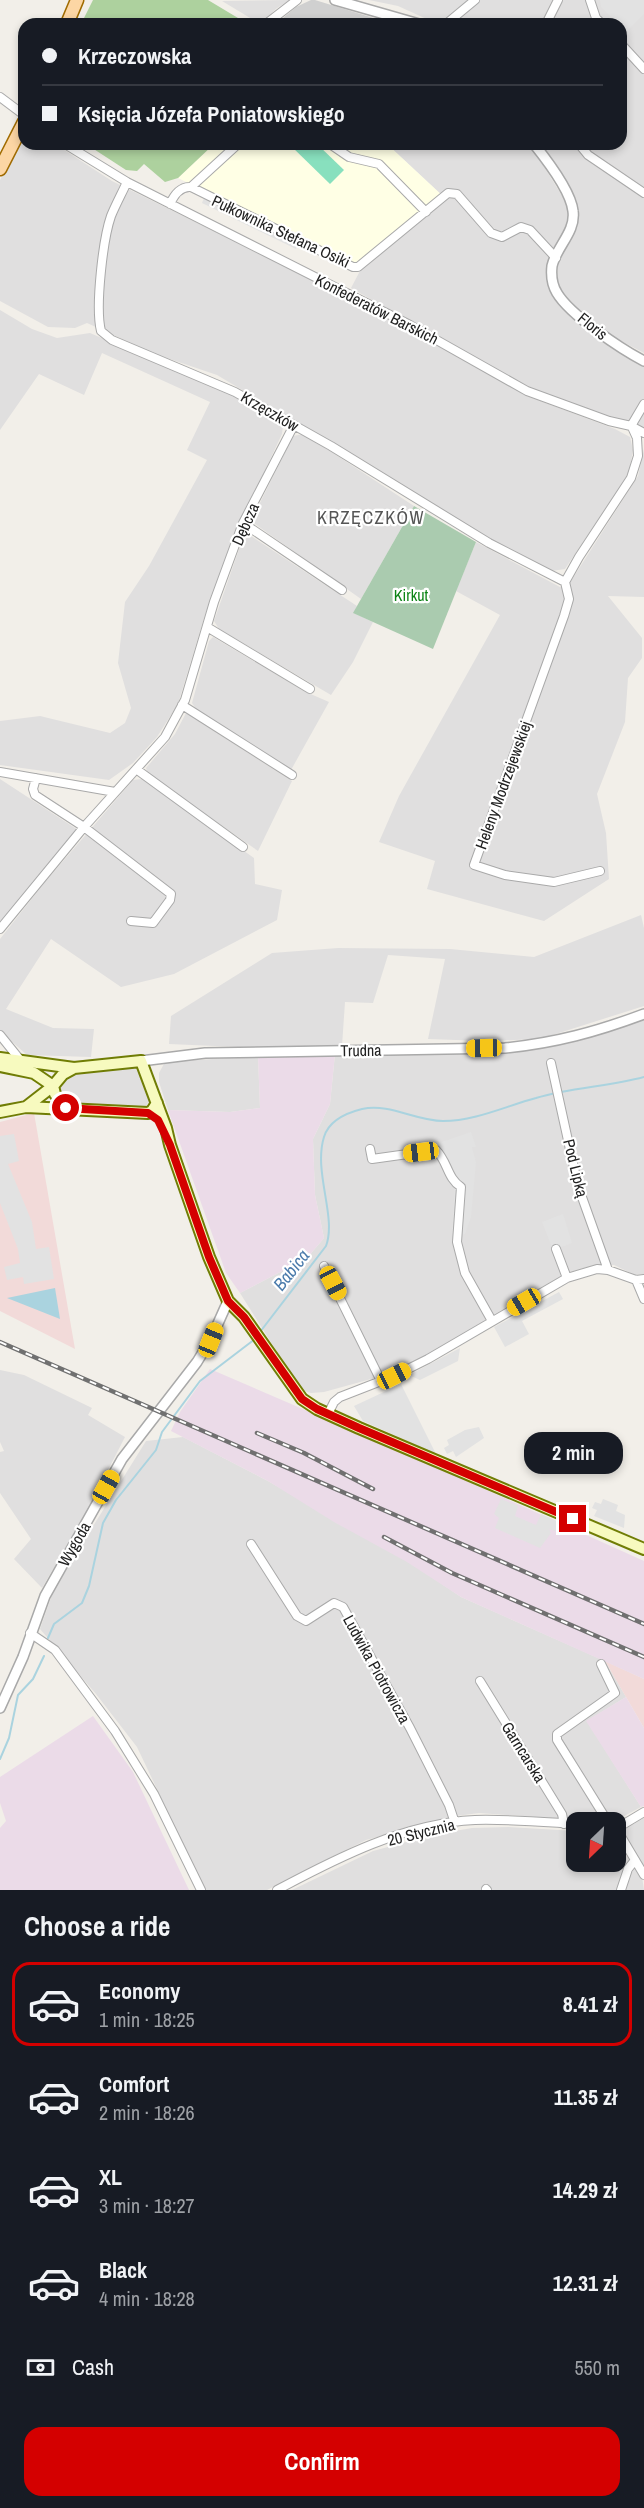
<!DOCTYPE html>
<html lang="en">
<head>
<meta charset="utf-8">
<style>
  :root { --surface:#171b24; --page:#242831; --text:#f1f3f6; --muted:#9ea1a6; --line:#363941; --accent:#d40000 }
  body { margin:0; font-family:"Archivo Narrow",sans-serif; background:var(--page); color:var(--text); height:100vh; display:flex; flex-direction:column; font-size:22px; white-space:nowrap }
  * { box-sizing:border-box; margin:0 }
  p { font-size:20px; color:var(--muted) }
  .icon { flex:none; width:33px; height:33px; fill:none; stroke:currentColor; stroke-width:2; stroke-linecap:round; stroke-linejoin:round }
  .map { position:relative; height:1890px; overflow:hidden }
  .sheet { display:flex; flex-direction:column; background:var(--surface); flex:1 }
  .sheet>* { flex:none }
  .banner { position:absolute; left:18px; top:18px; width:609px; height:132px; border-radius:18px; box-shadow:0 3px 9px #0003; display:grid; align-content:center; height:132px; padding:0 24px; background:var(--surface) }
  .needle { width:39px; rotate:205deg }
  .controls { position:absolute; left:566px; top:1812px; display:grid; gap:12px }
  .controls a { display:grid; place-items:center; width:60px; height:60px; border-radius:12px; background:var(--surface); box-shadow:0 3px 9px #0003; font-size:30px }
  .end { position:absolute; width:27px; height:27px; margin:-14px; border:8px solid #d40000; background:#fff; box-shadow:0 0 0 3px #fff }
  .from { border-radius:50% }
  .bubble { position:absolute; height:42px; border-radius:18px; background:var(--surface); box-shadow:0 3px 9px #0003; font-size:20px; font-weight:700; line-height:42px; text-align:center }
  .car { position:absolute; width:18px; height:36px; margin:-18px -9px; border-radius:8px; box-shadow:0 0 4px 2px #0007; background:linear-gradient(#f5c518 24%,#345 0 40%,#f5c518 0 76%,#345 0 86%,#f5c518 0) }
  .banner b { display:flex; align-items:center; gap:21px; height:57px; font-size:22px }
  .banner b+b { border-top:2px solid var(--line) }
  .banner i { width:15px; height:15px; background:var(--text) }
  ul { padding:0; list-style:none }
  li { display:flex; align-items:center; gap:18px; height:84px; margin:0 12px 9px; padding:0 12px; border:3px solid transparent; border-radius:18px }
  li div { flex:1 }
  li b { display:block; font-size:22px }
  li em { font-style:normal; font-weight:700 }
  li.active { border-color:var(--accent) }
  li>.icon { width:54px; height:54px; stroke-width:1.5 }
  h2 { padding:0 24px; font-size:27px; line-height:72px }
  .pay { display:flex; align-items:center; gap:15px; height:66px; padding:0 24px; font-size:22px }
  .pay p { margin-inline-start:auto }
  .cta { display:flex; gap:12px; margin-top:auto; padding:12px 24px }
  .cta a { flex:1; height:69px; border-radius:18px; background:var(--accent); color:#fff; font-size:24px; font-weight:700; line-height:69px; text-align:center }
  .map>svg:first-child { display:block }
  .residential { fill:#e0dfdf }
  .commercial { fill:#f2dad9 }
  .industrial { fill:#ebdbe8 }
  .education { fill:#ffffe5 }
  .religious { fill:#d0d0d0 }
  .forest { fill:#add19e }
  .cemetery { fill:#aacbaf }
  .pitch { fill:#88e0be }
  .parking { fill:#e2e2e2 }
  .water { fill:#aad3df }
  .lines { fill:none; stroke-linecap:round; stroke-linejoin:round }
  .stream { stroke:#aad3df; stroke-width:2 }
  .minor-casing { stroke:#a9a9a9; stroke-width:10 }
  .tertiary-casing { stroke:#a9a9a9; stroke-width:12 }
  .secondary-casing { stroke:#707d05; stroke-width:14 }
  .primary-casing { stroke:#a06b00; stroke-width:15 }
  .minor { stroke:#fff; stroke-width:8 }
  .tertiary { stroke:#fff; stroke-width:9 }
  .secondary { stroke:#f7fabf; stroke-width:10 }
  .primary { stroke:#fcd6a4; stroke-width:12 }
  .rail-casing { stroke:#707070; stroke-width:4.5 }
  .rail { stroke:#fff; stroke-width:2; stroke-dasharray:7; stroke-linecap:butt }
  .route { stroke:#d40000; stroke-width:8 }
  .labels { text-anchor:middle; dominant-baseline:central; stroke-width:4.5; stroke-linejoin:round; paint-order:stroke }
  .street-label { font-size:16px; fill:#222; stroke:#fff }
  .park-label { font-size:16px; fill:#0c8416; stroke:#fff }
  .neighbourhood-label { font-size:18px; letter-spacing:1.5px; fill:#555; stroke:#fff }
  .water-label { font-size:18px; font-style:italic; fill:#4a7aab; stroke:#fff }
</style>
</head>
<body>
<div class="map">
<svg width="644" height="1890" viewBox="0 0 644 1890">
  <rect width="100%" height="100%" fill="#f2efe9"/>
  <path class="residential" d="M290,0L277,8L260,24L222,1Z
    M369,0H644V353L610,335L576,307L557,286L558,263L577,219V207L550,157L540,144H621V24H434L431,21L398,6Z
    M24,138V144H55L112,181L392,319L527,396L615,429L630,437L633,450L629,473L565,569L551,571L509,550L217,375L155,354L87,323L75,328L48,327L0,301V180Z
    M387,144H530L569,207V221L548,266V283L559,305L632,360L644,365V430L527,388L351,288L361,269L446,199Z
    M0,310L32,329L57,338L90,333L243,399L283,425L282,434L234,537L205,615L178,704L157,737L133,763L109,780L0,765V721L40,716L110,733L125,723L131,708L118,663L125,602L149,566L207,460L187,450L210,402L102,353L84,395L39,374L0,430Z
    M304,434L414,506L361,599L255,524L252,519L293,436Z
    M644,449V597L608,596L642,638V658L628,678L625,722L597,794L606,833L609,879L544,921L427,889L435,861L379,842L399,796L500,615L456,591L476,542L560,587L571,581L638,476Z
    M245,532L357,606L354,613L373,622L353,662L331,695L219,629L214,621Z
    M213,637L306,692L329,702L291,770L196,709L192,703L209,641Z
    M186,713L292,781L258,851L148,774L146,768L175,734Z
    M0,779L78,830L0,925Z
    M142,779L254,858L255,884L282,890L277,920L174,974L121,987L51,939L6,1009L53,1028L94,1029L91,1057L27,1055L0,1031V939L45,882L133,780Z
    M641,915L644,928V1006L540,1039L484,1041L428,1039L445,959L388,955L373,1003L345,1002L342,1046L238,1047L169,1044L171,1016L272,953L338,948L450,949L534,957Z
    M644,1016V1274L635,1275L614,1265H595L570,1272L547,1284L437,1350L382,1376L324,1392L311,1393L301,1390L240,1293L307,1258L324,1238L315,1195L313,1139L330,1104L335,1054L520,1049Z
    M258,1056L260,1108L230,1112L168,1110L159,1082V1073L165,1062Z
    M133,1068L140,1070L149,1095V1102L144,1108L80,1106L67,1101L61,1094L59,1087L64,1080L77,1073Z
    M0,1370L24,1375L92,1408L88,1415L125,1437L87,1511L42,1588L14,1559L31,1539L0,1493V1452L4,1451L0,1442Z
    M183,1437L268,1481L414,1565L461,1597L605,1661L626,1697L587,1721L641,1807L615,1821L608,1822L479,1813L456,1816L366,1840L267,1890H205L137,1747L96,1694L40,1629L54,1589L146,1441Z
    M644,1818V1872L622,1835L623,1830Z
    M508,1827L576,1831V1862H615V1840L642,1877L644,1890H292L373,1851L432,1835L472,1828Z"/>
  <path class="commercial" d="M34,1113L75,1349L0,1311V1122Z
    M605,1661L644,1679V1728L626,1697Z"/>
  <path class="industrial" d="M335,1054L330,1104L313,1139L315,1195L324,1238L307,1258L240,1293L226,1273L168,1110L230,1112L260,1108L258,1056Z
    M210,1369L391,1447L644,1561V1679L461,1597L407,1562L334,1522L268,1481L171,1431L180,1412Z
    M626,1697L644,1728V1806L641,1807L586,1721Z
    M93,1716L133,1772L189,1890H0V1828L6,1821L0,1803V1777Z"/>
  <path class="education" d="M214,144H387L446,199L361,269L178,178Z"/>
  <path class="religious" d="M311,0H315L393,24H276L296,7Z"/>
  <path class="forest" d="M93,0H208L248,24H81Z
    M86,144H214L178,178L165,182L144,164L137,171L126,170Z"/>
  <path class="cemetery" d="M414,506L476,542L433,649L353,613Z"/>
  <path class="pitch" d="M289,144H317L344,170L330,184Z"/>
  <path class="parking" d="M600,0H644V14L629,29V35L621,27V24H618L601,7Z
    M204,198L298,244L296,249L202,203Z
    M471,1132L476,1147H472L476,1162L471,1217L465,1234L452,1237L455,1180L446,1157L433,1145Z
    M14,1134L19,1161L8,1164L32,1222L36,1249L49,1247L54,1279L24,1284L23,1277L7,1280L4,1267L20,1263L18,1249L0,1203V1136Z
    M563,1214L572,1243L553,1250L542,1222Z
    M559,1292L563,1299L522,1321L529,1334L505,1347L494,1327Z
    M460,1348L458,1361L420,1380L409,1375Z
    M401,1384L436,1454L363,1421L354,1406Z
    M479,1427L484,1438L456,1457L453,1451L447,1454L444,1448L449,1445L447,1440L465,1430Z
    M501,1499L518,1506L515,1516L536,1525L541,1514L559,1522L555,1531L549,1529L551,1533L540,1548L495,1528L499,1518L494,1514Z
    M603,1499L618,1505L616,1511L625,1515L624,1528L594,1516L597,1510L592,1508L595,1502L601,1504Z"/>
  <path class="water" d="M55,1288L60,1319L7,1298Z"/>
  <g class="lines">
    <path class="stream" d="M260,1332L326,1246C337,1217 313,1172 324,1137C329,1120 346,1113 362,1109C390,1103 416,1121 443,1121C475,1121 506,1106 536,1098C571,1087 608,1087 644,1077
      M48,1638L54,1624L82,1603L89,1586L103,1523L116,1500L156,1450L162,1432L200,1381L255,1339
      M0,1759L9,1738L18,1695L33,1679L44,1656"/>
    <g class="minor-casing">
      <path id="minor" d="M590,0L596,18L602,24
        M266,24L297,0
        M446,24L475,0
        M546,24L558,0
        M621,44L644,69
        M0,97L24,115
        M65,144L127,182L410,325L527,391L609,421L631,426L644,433
        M330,144L349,157L379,164L426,212
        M579,144L588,155L644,193
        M127,182C122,193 116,204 111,216C103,239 95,307 101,331L112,340L235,392L331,446L489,543L565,582
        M191,187L238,144
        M170,204C174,195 181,186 191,187L353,267H358L448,193L457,194L491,233L502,237L521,227L530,230L556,258
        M631,426L644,404
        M243,523L342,590
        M565,582L569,599L564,616L474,865L505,875L554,882L600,871
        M565,582L579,557L631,478L638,456L637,438L632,427
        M207,627L310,689
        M182,705L292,775
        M136,769L243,847
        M0,772L115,792
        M36,778L33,789L35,795L84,827L171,894L170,900L153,923L131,921
        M0,929L84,827L165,737L185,700L214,602L243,523L294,425
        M0,1035L21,1061
        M551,1063L578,1186L608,1270
        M370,1149L372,1159L436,1150C448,1162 447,1178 461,1187L457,1242L465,1273L492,1321
        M556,1249L567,1278
        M324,1266L381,1381
        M636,1280L644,1299
        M328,1414L334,1402L340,1397L394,1376L428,1359L567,1278L597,1269L608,1270L636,1280L644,1279
        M251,1544L297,1616L306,1621L334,1603L343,1607L410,1728L449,1805L455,1823
        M30,1633L55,1650L115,1731L154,1794L201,1890
        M601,1664L615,1693L557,1734V1740L608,1822
        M480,1681L562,1814L564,1824
        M615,1826L624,1824L644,1812
        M617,1826L619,1833L644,1875
        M486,1889L487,1890
        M277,1890C337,1858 405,1823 475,1820C508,1819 543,1822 576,1824
        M621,1890L628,1869L635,1860"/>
    </g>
    <g class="tertiary-casing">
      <path id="tertiary" d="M335,0L419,24
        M534,144C546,159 571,192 573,211C576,232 556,247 552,266C551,275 552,285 557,293C570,315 621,349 644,361
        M141,1061L205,1053L505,1048C555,1043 596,1032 644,1014
        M0,1708L23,1657L45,1596L122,1459L197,1362L211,1339L228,1301"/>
    </g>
    <g class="secondary-casing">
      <path id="secondary" d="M0,1058L74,1068
        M0,1066L34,1073L53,1086
        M53,1086L55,1094L66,1108
        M26,1107L53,1086L63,1074L74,1068L141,1061L166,1128L170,1145L209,1257L228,1301L244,1317L302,1399L317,1409L359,1428L644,1549
        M0,1112L26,1107L148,1113L152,1111L157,1103"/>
    </g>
    <g class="primary-casing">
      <path id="primary" d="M67,24L77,0
        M0,169L24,122"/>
    </g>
    <use href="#minor" class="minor"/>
    <use href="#tertiary" class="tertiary"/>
    <use href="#secondary" class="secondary"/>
    <use href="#primary" class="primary"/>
    <g class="rail-casing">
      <path id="rail" d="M0,1342L644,1624
        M257,1433L304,1453L373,1489
        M384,1537L452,1573L644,1657"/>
    </g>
    <use href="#rail" class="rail"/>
  </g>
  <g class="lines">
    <path class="route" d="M66,1108L148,1113L158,1120L170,1145L209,1257L228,1301L244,1317L302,1399L317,1409L359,1428L573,1519"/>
  </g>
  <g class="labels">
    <g class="street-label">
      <text transform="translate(281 231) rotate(25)">Pułkownika Stefana Osiki</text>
      <text transform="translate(377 309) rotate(27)">Konfederatów Barskich</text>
      <text transform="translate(593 326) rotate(39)">Floris</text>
      <text transform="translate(270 411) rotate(30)">Krzęczków</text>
      <text transform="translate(245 524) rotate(-66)">Dębcza</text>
      <text transform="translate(503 785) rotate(-70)">Heleny Modrzejewskiej</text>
      <text transform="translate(361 1050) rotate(-1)">Trudna</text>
      <text transform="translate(576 1168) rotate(76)">Pod Lipką</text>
      <text transform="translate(74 1544) rotate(-60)">Wygoda</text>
      <text transform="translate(377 1669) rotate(61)">Ludwika Piotrowicza</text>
      <text transform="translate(524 1752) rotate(58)">Garncarska</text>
      <text transform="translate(421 1832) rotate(-14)">20 Stycznia</text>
    </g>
    <g class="park-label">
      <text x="411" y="595">Kirkut</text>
    </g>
    <g class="neighbourhood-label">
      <text x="371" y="517">KRZĘCZKÓW</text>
    </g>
    <g class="water-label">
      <text transform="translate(291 1270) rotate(-52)">Babica</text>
    </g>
  </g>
</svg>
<div class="controls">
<a><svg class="needle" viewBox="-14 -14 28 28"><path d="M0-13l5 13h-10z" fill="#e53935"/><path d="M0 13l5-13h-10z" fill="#9ea1a6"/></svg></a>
</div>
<i class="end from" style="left:66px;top:1108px"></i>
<i class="end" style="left:573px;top:1519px"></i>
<div class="bubble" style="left:524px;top:1432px;width:99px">2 min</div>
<i class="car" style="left:484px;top:1048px;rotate:269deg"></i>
<i class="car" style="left:421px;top:1152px;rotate:263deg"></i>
<i class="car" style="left:333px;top:1283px;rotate:152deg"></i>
<i class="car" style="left:524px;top:1302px;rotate:240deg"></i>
<i class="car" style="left:211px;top:1340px;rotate:22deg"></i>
<i class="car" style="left:394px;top:1376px;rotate:63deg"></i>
<i class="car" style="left:106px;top:1487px;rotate:29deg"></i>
<div class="banner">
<b><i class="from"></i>Krzeczowska</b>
<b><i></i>Księcia Józefa Poniatowskiego</b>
</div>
</div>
<section class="sheet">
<h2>Choose a ride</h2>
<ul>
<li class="active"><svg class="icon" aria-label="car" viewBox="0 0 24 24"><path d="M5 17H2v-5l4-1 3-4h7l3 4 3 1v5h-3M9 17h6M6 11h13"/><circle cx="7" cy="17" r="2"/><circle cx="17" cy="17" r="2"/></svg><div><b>Economy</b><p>1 min · 18:25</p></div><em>8.41 zł</em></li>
<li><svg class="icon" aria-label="car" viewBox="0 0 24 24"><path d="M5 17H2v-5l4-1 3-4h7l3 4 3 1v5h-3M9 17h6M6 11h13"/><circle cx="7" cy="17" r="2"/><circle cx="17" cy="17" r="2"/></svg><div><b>Comfort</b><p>2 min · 18:26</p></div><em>11.35 zł</em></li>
<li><svg class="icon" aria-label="car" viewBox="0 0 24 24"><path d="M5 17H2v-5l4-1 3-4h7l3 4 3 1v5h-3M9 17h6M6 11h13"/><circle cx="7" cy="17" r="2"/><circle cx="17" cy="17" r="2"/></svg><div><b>XL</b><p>3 min · 18:27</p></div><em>14.29 zł</em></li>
<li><svg class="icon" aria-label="car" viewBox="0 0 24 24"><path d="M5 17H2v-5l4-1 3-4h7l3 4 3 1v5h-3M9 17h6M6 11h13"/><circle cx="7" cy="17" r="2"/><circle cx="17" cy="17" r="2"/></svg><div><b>Black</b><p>4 min · 18:28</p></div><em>12.31 zł</em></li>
</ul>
<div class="pay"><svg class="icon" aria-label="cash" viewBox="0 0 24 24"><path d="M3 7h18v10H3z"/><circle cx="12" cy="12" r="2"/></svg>Cash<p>550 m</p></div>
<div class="cta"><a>Confirm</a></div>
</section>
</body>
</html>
